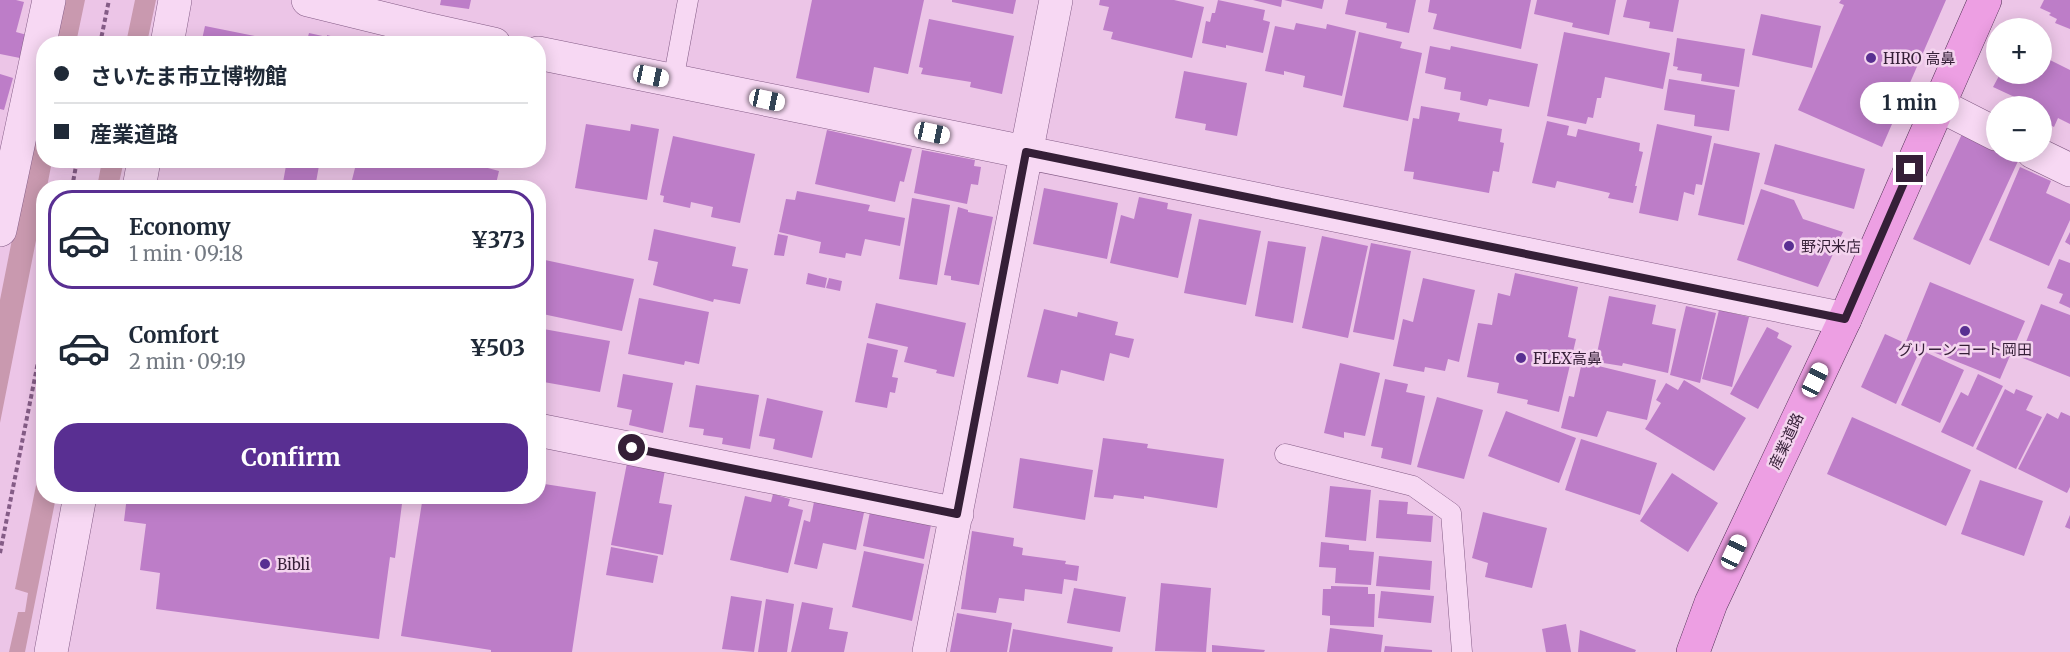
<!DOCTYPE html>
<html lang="en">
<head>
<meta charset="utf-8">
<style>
  :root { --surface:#fff; --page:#f2f2f3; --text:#1f2937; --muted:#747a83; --line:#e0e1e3; --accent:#592f92 }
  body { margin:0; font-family:Merriweather,"Noto Sans JP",serif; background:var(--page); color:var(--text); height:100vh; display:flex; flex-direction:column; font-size:22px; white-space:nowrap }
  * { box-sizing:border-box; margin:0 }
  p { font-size:20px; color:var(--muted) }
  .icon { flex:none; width:33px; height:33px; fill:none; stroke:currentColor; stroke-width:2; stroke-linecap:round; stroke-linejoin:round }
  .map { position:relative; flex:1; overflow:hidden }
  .details { position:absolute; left:36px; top:180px; width:510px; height:324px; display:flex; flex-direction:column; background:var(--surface); border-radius:24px; box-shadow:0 3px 15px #0003 }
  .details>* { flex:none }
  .hud { position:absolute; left:36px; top:36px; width:510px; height:132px; border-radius:24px; box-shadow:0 3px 15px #0003; display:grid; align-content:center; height:132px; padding:0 18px; background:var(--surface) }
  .tools { position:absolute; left:1986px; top:18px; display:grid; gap:12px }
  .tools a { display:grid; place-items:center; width:66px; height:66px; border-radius:50%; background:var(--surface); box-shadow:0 3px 15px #0003; font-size:30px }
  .end { position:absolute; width:27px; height:27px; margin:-14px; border:8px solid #351f37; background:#fff; box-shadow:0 0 0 3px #fff }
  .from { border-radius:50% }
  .bubble { position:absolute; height:42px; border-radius:21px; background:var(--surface); box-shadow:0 3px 15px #0003; font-size:20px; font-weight:700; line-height:42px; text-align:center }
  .car { position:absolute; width:18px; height:36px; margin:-18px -9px; border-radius:8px; box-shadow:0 0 4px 2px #0007; background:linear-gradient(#fff 24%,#345 0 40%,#fff 0 76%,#345 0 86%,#fff 0) }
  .hud b { display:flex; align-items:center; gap:21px; height:57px; font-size:22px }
  .hud b+b { border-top:2px solid var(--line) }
  .hud i { width:15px; height:15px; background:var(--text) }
  ul { padding:10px 0 0; list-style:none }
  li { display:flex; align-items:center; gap:18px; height:99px; margin:0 12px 9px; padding:0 6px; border:3px solid transparent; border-radius:24px }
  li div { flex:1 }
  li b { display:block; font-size:22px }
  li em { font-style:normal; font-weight:700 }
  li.current { border-color:var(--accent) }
  li>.icon { width:54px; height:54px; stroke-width:1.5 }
  .primary-button { display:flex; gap:12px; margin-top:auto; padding:12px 18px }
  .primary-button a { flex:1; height:69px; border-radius:24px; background:var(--accent); color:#fff; font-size:24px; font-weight:700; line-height:69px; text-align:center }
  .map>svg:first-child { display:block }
  .green { fill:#c999af }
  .building { fill:#bd7dc8 }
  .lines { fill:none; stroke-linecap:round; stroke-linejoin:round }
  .service-casing { stroke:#845c86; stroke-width:21 }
  .minor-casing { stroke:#845c86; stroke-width:34 }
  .tertiary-casing { stroke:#845c86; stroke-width:34 }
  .primary-casing { stroke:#503054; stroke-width:34 }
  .path { stroke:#845c86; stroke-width:4; stroke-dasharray:4.5 3; stroke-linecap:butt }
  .service { stroke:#f7d8f3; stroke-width:20 }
  .minor { stroke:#f7d8f3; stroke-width:33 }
  .tertiary { stroke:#f7d8f3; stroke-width:33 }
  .primary { stroke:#ed9fe3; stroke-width:33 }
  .route { stroke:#351f37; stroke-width:8 }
  .poi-dot { fill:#592f92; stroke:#f4d4ef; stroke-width:2 }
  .labels { text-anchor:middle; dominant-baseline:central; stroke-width:5; stroke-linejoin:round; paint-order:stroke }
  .poi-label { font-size:15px; fill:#351f37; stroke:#f4d4ef; text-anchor:start }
  .street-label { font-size:15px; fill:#351f37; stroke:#f4d4ef }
</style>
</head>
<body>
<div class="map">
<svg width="2070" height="652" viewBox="0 0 2070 652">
  <rect width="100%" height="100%" fill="#ecc5e7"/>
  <path class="green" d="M60,0H85L76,43L51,44Z
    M135,0H156L147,43H126Z
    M43,83L44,160L52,161L47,187L44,188L43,205L0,423V300Z
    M102,161H124L118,187H97Z
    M43,451L44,496L56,497L25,652H9L18,612H25L28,593L15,589Z"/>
  <path class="building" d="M0,0H16L24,2L16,32L27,35L20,58L0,54Z
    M441,0H471L469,9L440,5Z
    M812,0H924L908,74L874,67L869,93L796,78Z
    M952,0H1016L1013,14L952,2Z
    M1100,0H1174L1204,7L1192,58L1111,39L1113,32L1103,30L1109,7L1099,5Z
    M1218,0L1265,10L1263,20L1270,22L1263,53L1226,45V48L1202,43L1206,21L1210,22L1212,13H1215Z
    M1253,0H1282L1281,7Z
    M1284,0H1324L1322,9Z
    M1348,0H1416L1409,33L1386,28L1387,23L1345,14Z
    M1430,0H1531L1521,49L1433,29L1437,14L1428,12Z
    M1537,0H1616L1609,35L1572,27L1573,23L1534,14Z
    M1627,0H1679L1673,32L1649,28L1650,22L1623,17Z
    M1841,0H1946L1882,147L1798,110L1844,5L1839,3Z
    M2044,0H2070V29L2055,23L2057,19L2049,15L2051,13L2040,8Z
    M1761,14L1821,26L1812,68L1752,55Z
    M929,19L1014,36L1002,94L970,87L971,82L921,74L923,68L919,67Z
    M1296,23L1326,29L1327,24L1356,31L1342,96L1303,87L1305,76L1284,71V75L1265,71L1275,26L1294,30Z
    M205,26L285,42V44H201Z
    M1359,32L1402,42L1400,48L1422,53L1408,121L1343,107Z
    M1564,32L1670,53L1663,89L1605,77L1601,98H1597L1593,118L1588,117L1586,124L1547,116Z
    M309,33L327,37V35L359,44H306Z
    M1677,38L1745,49L1739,87L1701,81L1702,74L1677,70L1678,67L1673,66Z
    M1430,46L1450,50L1451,46L1538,64L1529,107L1489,99L1487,106L1460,100L1461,92L1444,89L1446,78L1425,73Z
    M2042,56L2070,70V124L2058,118L2054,127L2042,121L2045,111L2042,110V106H2034L1993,87L2000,74H2042Z
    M1184,71L1247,83L1237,136L1205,130L1206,124L1175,118Z
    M0,74L13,78L4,110L0,109Z
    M1669,79L1735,90L1729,131L1694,126L1695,115L1664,110Z
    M1421,106L1460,113L1458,121L1502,129L1500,142L1504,143L1499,172L1493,171L1489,193L1413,179L1414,172L1404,171L1413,118L1419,119Z
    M1547,121L1569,126L1567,135L1576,137L1578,129L1640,143L1639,151L1643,152L1635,186H1637L1633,203L1608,198L1610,193L1557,181L1555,188L1532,183Z
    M586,124L630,131L631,124L659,129L647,200L575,188Z
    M1657,124L1712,136L1702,185L1696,184L1694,195L1684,192L1678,221L1639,213Z
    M827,130L912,149L904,182L900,181L895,202L815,184Z
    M1962,134L1996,149V152H2002L2019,159L1970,265L1913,239Z
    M673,136L755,154L740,223L711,217L713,207L691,202L690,208L663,202L664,196L660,195Z
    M1714,143L1760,153L1744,225L1698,215Z
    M1775,144L1865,169L1854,209L1764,184Z
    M922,150L975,160L974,166L981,167L978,185L971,184L967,204L914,193Z
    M287,160H320L315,188H282Z
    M357,160H458L499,171L495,188H350Z
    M2020,167L2051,181L2046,193L2070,204V220L2049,266L1989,240Z
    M1044,188L1118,203L1107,259L1033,244Z
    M1761,189L1794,200L1803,219L1843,232L1818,287L1737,260Z
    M797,191L870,205L868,211L905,218L900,246L865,239L861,256L846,253L845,258L819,253L821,242L779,232L786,199L795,200Z
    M1139,197L1168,203L1167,209L1192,214L1178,278L1110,263L1121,215L1134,219Z
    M912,198L950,205L937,285L899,279Z
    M958,207L968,210V212L993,217L979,285L951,280V276L944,275Z
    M1199,219L1261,231L1246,305L1184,293Z
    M654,229L736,247L732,266L748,269L740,304L714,299L713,302L653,285L658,262L648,260Z
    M2070,232V245L2065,242Z
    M778,234L788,236L784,256L774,255Z
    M1322,236L1368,246L1348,338L1302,328Z
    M1268,241L1306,247L1293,323L1255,316Z
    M1371,243L1411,251L1394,340L1353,332Z
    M2059,259L2070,263V308L2059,303L2063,294L2047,288Z
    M545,260L634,279L622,331L538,313V289Z
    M808,273L827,278L825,288L806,284Z
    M1515,273L1578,287L1568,337L1576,339L1559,412L1527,404L1528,400L1497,393L1499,383L1467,377L1478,323L1492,325L1498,293L1510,296Z
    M829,278L842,281L840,291L826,288Z
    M1423,278L1475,290L1459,362L1448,359L1445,371L1425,367L1424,372L1393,366L1403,319L1413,322Z
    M1930,282L2025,321L2000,379L1906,341Z
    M1609,296L1656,305L1652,324L1676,329L1668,373L1623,363L1622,366L1597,362L1596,358Z
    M639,298L709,312L699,364L685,361L684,365L628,354Z
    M876,303L966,323L954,377L936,373L937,370L904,362L908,347L868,338Z
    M2041,304L2070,315V377L2020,357Z
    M1686,306L1716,313L1700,383L1670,375Z
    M1044,309L1077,317L1078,312L1118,322L1115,335L1134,339L1129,358L1110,353L1104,381L1061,370L1058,384L1027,377Z
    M1719,310L1749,317L1732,387L1702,379Z
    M1767,327L1779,333L1777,338L1792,346L1758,409L1730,394Z
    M538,328L610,341L600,392L538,381Z
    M1885,334L1920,350L1896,404L1861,387Z
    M867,343L898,350L892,377L898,378L895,393L890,392L887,408L855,402Z
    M1925,352L1964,370L1940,423L1901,405Z
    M1582,362L1656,380L1647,420L1607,411L1597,437L1561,428L1569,396L1574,397Z
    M1340,363L1380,373L1365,436L1344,432V438L1324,433Z
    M623,374L673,383L663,433L629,425L632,410L617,407Z
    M1978,374L2003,386L1973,447L1941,432L1961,392L1968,396Z
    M1385,379L1408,384L1406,392L1425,396L1411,465L1381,458L1383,448L1371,446Z
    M1684,380L1746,418L1714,471L1645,429L1661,403L1656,400L1666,383L1678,390Z
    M696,385L759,395L750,449L722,444L723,438L703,435L704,429L689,427Z
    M2005,389L2014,394L2016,389L2033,396L2026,410L2042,417L2016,469L1976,449Z
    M1437,397L1483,410L1464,479L1417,467Z
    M767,398L823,411L812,458L773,449L775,439L759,436Z
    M1506,411L1576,438L1559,483L1488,456Z
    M2061,412L2070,416V487L2067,493L2018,469L2047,413L2058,419Z
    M1852,417L1971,470L1946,526L1827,474Z
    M1103,438L1148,444L1147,448L1224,459L1217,508L1144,496V499L1114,495L1113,499L1094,497Z
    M1581,439L1657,463L1640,515L1565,490Z
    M1020,458L1093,470L1085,520L1013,508Z
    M627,463L665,470L659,503L672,505L663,555L611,545Z
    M1672,473L1718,503L1688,552L1640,521Z
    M1980,480L2043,501L2024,556L1961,534Z
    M538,483L596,492L572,652H491V650L401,636L423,496H538Z
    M1330,486L1371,490L1366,541L1325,537Z
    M773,494L790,499L788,506L803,510L788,573L730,560L745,496L771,502Z
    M127,496H403L395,558L390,557L379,639L156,609L160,573L140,570L146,524L124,521Z
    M815,497L865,508L856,550L823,543L817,569L794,564L804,520L810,522Z
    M1379,500L1408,502L1407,514L1433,516L1431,542L1376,538Z
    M870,512L931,525L924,559L863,546Z
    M1483,512L1547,528L1532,588L1485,577L1488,563L1472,558Z
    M2070,515V529L2065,527Z
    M972,531L1014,538L1013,546L1023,548L1022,555L1066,561L1065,564L1079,566L1077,581L1064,579L1062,594L1025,589L1024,601L999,598L996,613L961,609Z
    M1321,542L1349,545V550L1374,552L1371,585L1335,583L1336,568L1319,567Z
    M611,547L658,556L653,583L606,575Z
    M864,551L924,564L912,621L852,607Z
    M1379,556L1432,561L1430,590L1376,586Z
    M1161,583L1211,588L1206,652L1155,651Z
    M1331,586L1368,587V594H1375L1374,627L1330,625V616L1322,615L1323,589H1331Z
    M1074,588L1126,597L1120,632L1067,623Z
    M1381,591L1434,596L1431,623L1378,618Z
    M731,596L762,601L754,652L722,649Z
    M766,599L794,604L787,652H758Z
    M802,602L833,608L829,629L848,632L844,652H791Z
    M957,613L1012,623L1007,652H950Z
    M1566,624L1571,652H1546L1542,629Z
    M1330,628L1383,635L1381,652H1327Z
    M1013,629L1113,647L1112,652H1009Z
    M1580,630L1636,650L1635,652H1578Z
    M1212,645L1265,650L1264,652H1212Z
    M1385,646L1432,650V652H1384Z"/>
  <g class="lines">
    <g class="service-casing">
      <path id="service" d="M673,81L688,0
        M1285,454L1413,486L1451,513L1462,652"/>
    </g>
    <g class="minor-casing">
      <path id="minor" d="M308,0L422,28L494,44
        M538,53L1845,319
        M1937,104L1996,134
        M2033,152L2070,170
        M0,230L49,0
        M538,430L957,514
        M929,652L1056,0"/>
    </g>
    <g class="tertiary-casing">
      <path id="tertiary" d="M167,44L175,0
        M139,188L144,160
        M51,652L80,496"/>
    </g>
    <g class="primary-casing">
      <path id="primary" d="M1693,652L1711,603L1845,319L1985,0"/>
    </g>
    <path class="path" d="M100,44L109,0
      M72,188L77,160
      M0,553L44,332"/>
    <use href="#service" class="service"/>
    <use href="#minor" class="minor"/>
    <use href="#tertiary" class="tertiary"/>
    <use href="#primary" class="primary"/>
  </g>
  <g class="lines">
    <path class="route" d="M632,448L957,514L1026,152L1845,319L1910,169"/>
  </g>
  <g class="poi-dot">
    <circle cx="1871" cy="58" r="6"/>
    <circle cx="1789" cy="246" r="6"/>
    <circle cx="1965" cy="331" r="6"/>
    <circle cx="1521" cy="358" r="6"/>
    <circle cx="265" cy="564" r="6"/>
  </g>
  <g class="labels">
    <g class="poi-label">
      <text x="1883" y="58">HIRO 高鼻</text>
      <text x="1801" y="246">野沢米店</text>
      <text x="1965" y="349" text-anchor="middle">グリーンコート岡田</text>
      <text x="1533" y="358">FLEX高鼻</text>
      <text x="277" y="564">Bibli</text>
    </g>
    <g class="street-label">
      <text transform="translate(1786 441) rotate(-65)">産業道路</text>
    </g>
  </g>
</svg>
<div class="tools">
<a>+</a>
<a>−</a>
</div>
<i class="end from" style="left:632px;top:448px"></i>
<i class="end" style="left:1910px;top:169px"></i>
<div class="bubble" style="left:1860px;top:82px;width:99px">1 min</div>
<i class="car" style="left:651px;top:76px;rotate:102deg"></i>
<i class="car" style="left:767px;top:100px;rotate:102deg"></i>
<i class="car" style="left:932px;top:133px;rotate:102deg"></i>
<i class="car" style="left:1815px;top:380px;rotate:26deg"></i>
<i class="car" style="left:1734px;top:552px;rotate:25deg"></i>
<div class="hud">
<b><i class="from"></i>さいたま市立博物館</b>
<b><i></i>産業道路</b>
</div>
<section class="details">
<ul>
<li class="current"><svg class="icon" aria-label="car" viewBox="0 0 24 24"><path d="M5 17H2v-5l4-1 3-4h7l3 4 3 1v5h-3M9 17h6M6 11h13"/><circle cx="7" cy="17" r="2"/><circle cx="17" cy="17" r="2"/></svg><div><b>Economy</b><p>1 min · 09:18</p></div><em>¥373</em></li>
<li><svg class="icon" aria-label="car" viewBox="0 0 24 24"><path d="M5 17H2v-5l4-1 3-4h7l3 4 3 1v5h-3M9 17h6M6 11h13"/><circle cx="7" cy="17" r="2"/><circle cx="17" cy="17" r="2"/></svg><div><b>Comfort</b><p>2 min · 09:19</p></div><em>¥503</em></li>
</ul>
<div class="primary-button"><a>Confirm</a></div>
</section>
</div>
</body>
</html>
